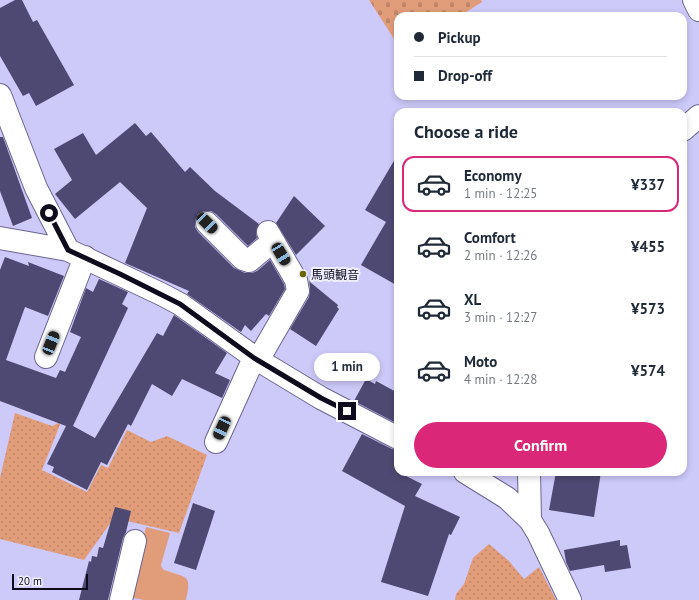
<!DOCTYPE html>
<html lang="en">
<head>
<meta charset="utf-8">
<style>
  :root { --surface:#fff; --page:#f6f6f7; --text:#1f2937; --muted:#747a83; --line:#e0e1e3; --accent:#db2777 }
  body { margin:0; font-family:"PT Sans","Noto Sans JP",sans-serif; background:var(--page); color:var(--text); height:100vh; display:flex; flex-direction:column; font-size:15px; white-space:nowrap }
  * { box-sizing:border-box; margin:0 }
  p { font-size:13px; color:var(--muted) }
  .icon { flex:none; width:22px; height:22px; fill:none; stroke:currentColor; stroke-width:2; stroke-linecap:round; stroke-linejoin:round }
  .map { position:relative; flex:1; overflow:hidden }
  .side { position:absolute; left:394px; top:108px; width:293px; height:368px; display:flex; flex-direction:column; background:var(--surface); border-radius:12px; box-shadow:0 2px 6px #0003 }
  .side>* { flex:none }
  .top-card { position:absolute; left:394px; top:12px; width:293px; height:88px; border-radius:12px; box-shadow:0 2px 6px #0003; display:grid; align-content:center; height:88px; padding:0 20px; background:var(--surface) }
  .scale { position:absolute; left:12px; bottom:10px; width:76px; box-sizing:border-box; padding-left:4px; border:2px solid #0e0b1c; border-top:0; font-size:11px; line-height:14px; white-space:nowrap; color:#0e0b1c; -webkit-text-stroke:3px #efeefd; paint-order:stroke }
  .end { position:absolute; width:18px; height:18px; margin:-9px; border:5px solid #0e0b1c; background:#fff; box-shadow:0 0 0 2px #fff }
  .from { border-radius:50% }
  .bubble { position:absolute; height:28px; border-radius:14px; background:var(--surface); box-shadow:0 2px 6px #0003; font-size:13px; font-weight:700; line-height:28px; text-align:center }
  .car { position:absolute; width:12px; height:24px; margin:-12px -6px; border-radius:5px; box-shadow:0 0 3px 1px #0007; background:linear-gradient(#222 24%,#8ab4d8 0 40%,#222 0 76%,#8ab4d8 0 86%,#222 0) }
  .top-card b { display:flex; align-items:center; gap:14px; height:38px; font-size:15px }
  .top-card b+b { border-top:1px solid var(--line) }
  .top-card i { width:10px; height:10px; background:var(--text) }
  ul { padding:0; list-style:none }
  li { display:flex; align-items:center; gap:12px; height:56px; margin:0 8px 6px; padding:0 12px; border:2px solid transparent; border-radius:12px }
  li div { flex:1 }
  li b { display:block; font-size:15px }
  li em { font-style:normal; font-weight:700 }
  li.selected { border-color:var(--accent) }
  li>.icon { width:36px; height:36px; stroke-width:1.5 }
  h2 { padding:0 20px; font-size:18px; line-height:48px }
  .primary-button { display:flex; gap:8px; margin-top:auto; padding:8px 20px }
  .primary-button a { flex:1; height:46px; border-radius:24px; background:var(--accent); color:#fff; font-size:16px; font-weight:700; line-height:46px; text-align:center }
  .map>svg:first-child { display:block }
  .grass { fill:#e19d7a }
  .cemetery { fill:url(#cemetery-stones) }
  .park { fill:url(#park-dots) }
  .building { fill:#4e4972 }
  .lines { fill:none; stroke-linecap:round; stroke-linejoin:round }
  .minor-casing { stroke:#6a6590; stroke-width:24 }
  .minor { stroke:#fff; stroke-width:22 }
  .route { stroke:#0e0b1c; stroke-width:5 }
  .poi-dot { fill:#696701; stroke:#efeefd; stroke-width:1.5 }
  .labels { text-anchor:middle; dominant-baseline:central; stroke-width:4; stroke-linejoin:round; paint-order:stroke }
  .poi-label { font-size:12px; fill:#0e0b1c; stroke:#efeefd; text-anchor:start }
</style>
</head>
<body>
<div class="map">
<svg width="699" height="600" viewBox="0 0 699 600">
  <defs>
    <pattern id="cemetery-stones" width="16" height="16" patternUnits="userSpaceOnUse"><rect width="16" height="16" fill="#e19d7a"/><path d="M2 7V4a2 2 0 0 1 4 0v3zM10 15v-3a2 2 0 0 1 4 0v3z" fill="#c08669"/></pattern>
    <pattern id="park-dots" width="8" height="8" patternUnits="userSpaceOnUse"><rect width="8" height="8" fill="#e19d7a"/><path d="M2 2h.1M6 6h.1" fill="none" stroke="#c08669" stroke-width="1.8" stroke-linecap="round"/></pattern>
  </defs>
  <rect width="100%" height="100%" fill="#cdc9f9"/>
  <path class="grass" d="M146,527L170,533L161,565L162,568L164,570C187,578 192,574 186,600H144L129,597Z"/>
  <path class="cemetery" d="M369,0H481L482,2L460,16H398V45Z"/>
  <path class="park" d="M15,413L52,426L61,422L42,470L87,492L101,465L108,468L127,430L151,442L167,436L207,455L179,533L114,518L84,560L0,539V478Z
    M489,544L509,561L524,579L539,567L556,600H455L456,594L464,584L473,558Z"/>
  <path class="building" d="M15,0H22L33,22L37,20L74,85L36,106L29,93L23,96L0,56V8Z
    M135,123L146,136L151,132L185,172L190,167L215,191L259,224L256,232L257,238L248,246L216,214L211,211H204L198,214L195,220V227L198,232L234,268L245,273H252L257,271L270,260L284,284L285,289L269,316L266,314L251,331L245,325L241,332L187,294L189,291L125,263L147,208L120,182L75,219L55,194L72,180L54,149L83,133L96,155Z
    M0,137H3L32,218L13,226L0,191Z
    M398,154V286L361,265L386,222L365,210Z
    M294,196L325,226L296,255L276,223Z
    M5,257L29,266L28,262L64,276L48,316L25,307L6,360L56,378L60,370L65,372L81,337L70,332L86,288L93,292L99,279L128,292L122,304L128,308L73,426L95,438L157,333L163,336L174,315L227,353L215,373L230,380L222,398L182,379L172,396L152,384L131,426L128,424L107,465L101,462L87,490L52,472L54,467L47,464L66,426L0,401V270Z
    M309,279L310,282L338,305L337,307L339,309L316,346L290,329L309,297L310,289Z
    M366,379L375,384L376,381L398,393V424L354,401Z
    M362,434L392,449L398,450V472L422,484L415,496L460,517L451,535L449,534L428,596L381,582L405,506L342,471Z
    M556,472H601L594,517L549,510Z
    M193,503L215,511L196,570L174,563Z
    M115,507L131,511L126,532L123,538L108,600H79L89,561L91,562L92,556L97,557L99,547L103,548Z
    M620,540V546L627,545L631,568L605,572L604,565L570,571L566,562L564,550Z"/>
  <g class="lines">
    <g class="minor-casing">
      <path id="minor" d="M694,0L699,10
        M0,95L36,188L68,250
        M683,130L699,116
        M207,223L243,259L249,261L273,241
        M0,238L68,250L161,294L180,304L258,360L321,398L398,438
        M46,357L85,257
        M258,360L298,291L296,280L268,232
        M216,442L254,358
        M465,472L507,498L530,520L538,533L570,600
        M529,472L530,520
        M121,600L135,541"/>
    </g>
    <use href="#minor" class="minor"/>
  </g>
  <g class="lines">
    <path class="route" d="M49,213L68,250L120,274L180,304L254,358L321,398L347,411"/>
  </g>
  <circle class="poi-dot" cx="303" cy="274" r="4"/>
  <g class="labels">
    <g class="poi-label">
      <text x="311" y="274">馬頭観音</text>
    </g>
  </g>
</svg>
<div class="scale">20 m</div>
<i class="end from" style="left:49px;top:213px"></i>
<i class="end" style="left:347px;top:411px"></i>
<div class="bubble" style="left:314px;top:353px;width:66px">1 min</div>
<i class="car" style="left:207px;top:223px;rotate:134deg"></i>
<i class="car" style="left:281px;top:254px;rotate:149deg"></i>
<i class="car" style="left:51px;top:343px;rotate:22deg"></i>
<i class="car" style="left:222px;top:428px;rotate:205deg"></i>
<div class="top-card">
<b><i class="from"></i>Pickup</b>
<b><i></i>Drop-off</b>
</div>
<section class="side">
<h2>Choose a ride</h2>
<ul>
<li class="selected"><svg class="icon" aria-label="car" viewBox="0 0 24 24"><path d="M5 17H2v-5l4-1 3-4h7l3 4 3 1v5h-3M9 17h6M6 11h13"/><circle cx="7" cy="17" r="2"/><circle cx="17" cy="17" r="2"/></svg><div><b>Economy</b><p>1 min · 12:25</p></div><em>¥337</em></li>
<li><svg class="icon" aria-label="car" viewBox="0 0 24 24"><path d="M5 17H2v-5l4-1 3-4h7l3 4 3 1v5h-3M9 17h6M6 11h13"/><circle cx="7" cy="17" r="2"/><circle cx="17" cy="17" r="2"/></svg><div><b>Comfort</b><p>2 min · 12:26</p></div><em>¥455</em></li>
<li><svg class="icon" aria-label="car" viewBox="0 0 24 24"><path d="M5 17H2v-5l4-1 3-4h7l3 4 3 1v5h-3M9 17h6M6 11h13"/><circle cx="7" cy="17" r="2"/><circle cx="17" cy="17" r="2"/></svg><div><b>XL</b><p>3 min · 12:27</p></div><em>¥573</em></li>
<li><svg class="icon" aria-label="car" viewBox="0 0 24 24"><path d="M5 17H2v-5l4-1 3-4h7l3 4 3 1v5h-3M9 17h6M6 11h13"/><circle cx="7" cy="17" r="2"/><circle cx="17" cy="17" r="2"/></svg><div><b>Moto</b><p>4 min · 12:28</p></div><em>¥574</em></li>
</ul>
<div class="primary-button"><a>Confirm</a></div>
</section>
</div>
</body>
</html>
